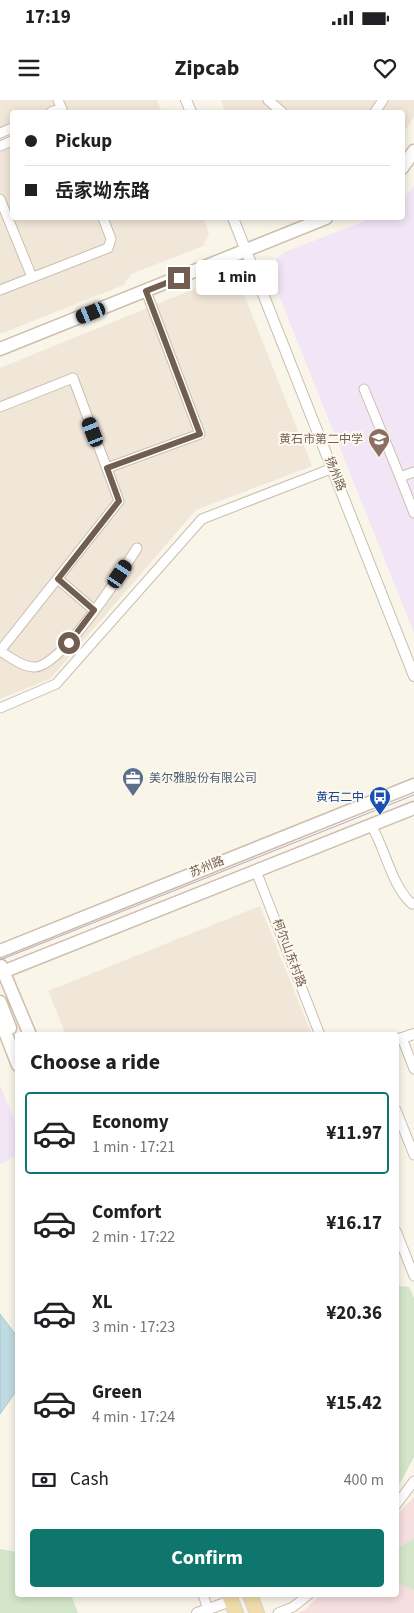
<!DOCTYPE html>
<html lang="en">
<head>
<meta charset="utf-8">
<style>
  :root { --surface:#fff; --page:#f2f2f2; --text:#202124; --muted:#757577; --line:#e0e0e0; --accent:#0f766e }
  body { margin:0; font-family:"Source Sans 3","Noto Sans SC",sans-serif; background:var(--page); color:var(--text); height:100vh; display:flex; flex-direction:column; font-size:19px; white-space:nowrap }
  * { box-sizing:border-box; margin:0 }
  p { font-size:16px; color:var(--muted) }
  .icon { flex:none; width:28px; height:28px; fill:none; stroke:currentColor; stroke-width:2; stroke-linecap:round; stroke-linejoin:round }
  .map { position:relative; flex:1; overflow:hidden }
  .panel { position:absolute; left:15px; top:932px; width:384px; height:565px; display:flex; flex-direction:column; background:var(--surface); border-radius:5px; box-shadow:0 2px 8px #0003 }
  .panel>* { flex:none }
  .banner { position:absolute; left:10px; top:10px; width:395px; height:110px; border-radius:5px; box-shadow:0 2px 8px #0003; display:grid; align-content:center; height:110px; padding:0 15px; background:var(--surface) }
  .end { position:absolute; width:22px; height:22px; margin:-11px; border:6px solid #715e50; background:#fff; box-shadow:0 0 0 2px #fff }
  .from { border-radius:50% }
  .bubble { position:absolute; height:35px; border-radius:5px; background:var(--surface); box-shadow:0 2px 8px #0003; font-size:16px; font-weight:700; line-height:35px; text-align:center }
  .car { position:absolute; width:15px; height:30px; margin:-15px -8px; border-radius:6px; box-shadow:0 0 4px 1px #0007; background:linear-gradient(#222 24%,#8ab4d8 0 40%,#222 0 76%,#8ab4d8 0 86%,#222 0) }
  .banner b { display:flex; align-items:center; gap:18px; height:48px; font-size:19px }
  .banner b+b { border-top:1px solid var(--line) }
  .banner i { width:12px; height:12px; background:var(--text) }
  ul { padding:0; list-style:none }
  li { display:flex; align-items:center; gap:15px; height:82px; margin:0 10px 8px; padding:0 5px; border:2px solid transparent; border-radius:5px }
  li div { flex:1 }
  li b { display:block; font-size:19px }
  li em { font-style:normal; font-weight:700 }
  li.on { border-color:var(--accent) }
  li>.icon { width:45px; height:45px; stroke-width:1.5 }
  h2 { padding:0 15px; font-size:22px; line-height:60px }
  .pay { display:flex; align-items:center; gap:12px; height:55px; padding:0 15px; font-size:19px }
  .pay p { margin-inline-start:auto }
  .cta { display:flex; gap:10px; margin-top:auto; padding:10px 15px }
  .cta a { flex:1; height:58px; border-radius:5px; background:var(--accent); color:#fff; font-size:20px; font-weight:700; line-height:58px; text-align:center }
  .status { display:flex; justify-content:space-between; align-items:center; height:35px; padding:0 25px; background:var(--surface); direction:ltr }
  .status svg { height:14px; fill:currentColor }
  header { display:flex; justify-content:space-between; align-items:center; height:65px; padding:0 15px; background:var(--surface); font-size:22px; font-weight:700 }
  .map>svg:first-child { display:block }
  .residential { fill:#f1e7d9 }
  .education { fill:#f2e6f6 }
  .medical { fill:#f7dedf }
  .green { fill:#d3e6c9 }
  .water { fill:#c0dae1; stroke:#a7c8d2 }
  .lines { fill:none; stroke-linecap:round; stroke-linejoin:round }
  .minor-casing { stroke:#cbbeb0; stroke-width:11 }
  .tertiary-casing { stroke:#cbbeb0; stroke-width:12 }
  .secondary-casing { stroke:#cdbeae; stroke-width:15 }
  .primary-casing { stroke:#d7d2ce; stroke-width:16 }
  .minor { stroke:#fff; stroke-width:9 }
  .tertiary { stroke:#fff; stroke-width:10 }
  .secondary { stroke:#fff; stroke-width:12 }
  .primary { stroke:#f0dbaa; stroke-width:14 }
  .tram { stroke:#b9a8c3; stroke-width:1 }
  .route { stroke:#715e50; stroke-width:6 }
  .labels { text-anchor:middle; dominant-baseline:central; stroke-width:4; stroke-linejoin:round; paint-order:stroke }
  .education-label { font-size:12px; fill:#785e54; stroke:#fdf9ef; text-anchor:end }
  .street-label { font-size:12px; fill:#715e50; stroke:#fdf9ef }
  .service-label { font-size:12px; fill:#4e5e75; stroke:#fdf9ef; text-anchor:start }
  .transit-label { font-size:12px; fill:#164399; stroke:#fdf9ef; text-anchor:end }
</style>
</head>
<body>
<div class="status"><b>17:19</b><svg viewBox="0 0 49 12"><path d="M0 12V9h3v3zM5 12V6h3v6zM10 12V3h3v9zM15 12V0h3v12zM26 1h20v11H26zM47 4h2v5h-2z"/></svg></div>
<header><svg class="icon" aria-label="menu" viewBox="0 0 24 24"><path d="M4 6h16M4 12h16M4 18h16"/></svg>Zipcab<svg class="icon" aria-label="heart" viewBox="0 0 24 24"><path d="M12 20l-8-8c-3-5 5-10 8-4 3-6 11-1 8 4z"/></svg></header>
<div class="map">
<svg width="414" height="1513" viewBox="0 0 414 1513">
  <rect width="100%" height="100%" fill="#faf5e9"/>
  <path class="residential" d="M0,0H157L162,12H12V118H203L209,134L203,146L131,174L124,185L0,234Z
    M221,0H414V17L403,33L402,12H225Z
    M216,180L231,182L239,187L245,197L312,366L196,410L50,579L0,599V268Z
    M260,806L312,935H66L48,891Z"/>
  <path class="education" d="M414,85V533L274,183L272,171L276,159L285,152L372,118H402L403,101Z
    M0,985L18,1029L17,1056L0,1064Z"/>
  <path class="medical" d="M414,1397V1513H298L305,1510L320,1495H396V1416Z"/>
  <path class="green" d="M396,1186L409,1187L414,1198V1357L396,1391Z
    M414,1438V1490L396,1482V1450Z
    M0,1449L17,1452L18,1495H71L78,1513H0Z"/>
  <path class="water" d="M0,1214L18,1238L17,1290L0,1314Z"/>
  <g class="lines">
    <g class="minor-casing">
      <path id="minor" d="M58,0L63,12
        M268,0L282,12
        M51,12L61,8
        M375,12L383,0
        M0,33L12,28
        M0,46L12,41
        M0,99L32,177
        M0,190L108,148L111,139L103,118
        M364,289L400,377
        M0,307L73,278L119,401L0,551
        M107,368L200,334L146,191
        M414,372L400,377L414,413
        M58,479L94,510
        M0,551C10,557 22,567 35,567C62,566 122,472 137,448
        M0,608L56,584L202,419L333,368
        M371,725C386,750 391,785 412,804L414,803
        M256,771L320,935
        M402,938L414,969
        M396,1010L414,1055
        M396,1131L414,1176
        M396,1405L414,1381
        M203,1495L208,1509
        M278,1513L293,1507L308,1495"/>
    </g>
    <g class="tertiary-casing">
      <path id="tertiary" d="M186,0L191,12
        M233,118L414,576
        M396,940L414,934
        M197,1513L231,1501"/>
    </g>
    <g class="secondary-casing">
      <path id="secondary" d="M402,68L414,51
        M0,249L326,118
        M0,851L414,685
        M1,866L30,935
        M0,873L414,708
        M0,902L10,928
        M0,919L18,965"/>
    </g>
    <g class="primary-casing">
      <path id="primary" d="M229,1495L236,1513
        M250,1495L257,1513"/>
    </g>
    <use href="#minor" class="minor"/>
    <use href="#tertiary" class="tertiary"/>
    <use href="#secondary" class="secondary"/>
    <use href="#primary" class="primary"/>
    <path class="tram" d="M0,860L414,695"/>
  </g>
  <g class="lines">
    <path class="route" d="M69,543L94,510L58,479L119,401L107,368L200,334L146,191L179,178"/>
  </g>
  <defs>
    <g id="school-pin" transform="scale(1.125)"><path d="M0 17L-7.5 6A9.5 9.5 0 1 1 7.5 6Z" fill="#8d6e63" stroke="#fdf9ef"/><path d="M0-5L7-2L0 1L-7-2ZM-4 1L0 2.5L4 1V4Q0 6-4 4Z" fill="#fff"/></g>
    <g id="office-pin" transform="scale(1.125)"><path d="M0 17L-7.5 6A9.5 9.5 0 1 1 7.5 6Z" fill="#5c6f8a" stroke="#fdf9ef"/><path d="M-6-3h4V-5.5h4V-3h4V5H-6ZM-1-4.5V-3h2v-1.5ZM-6 0V1H6V0Z" fill="#fff"/></g>
    <g id="bus-pin" transform="scale(1.125)"><path d="M0 17L-7.5 6A9.5 9.5 0 1 1 7.5 6Z" fill="#1a4fb4" stroke="#fdf9ef"/><path d="M-5-6H5V4H4V6H2V4H-2V6H-4V4H-5ZM-3.5-4V0h7V-4ZM-3.5 1.2v1.5H-2V1.2ZM2 1.2v1.5H3.5V1.2Z" fill="#fff"/></g>
  </defs>
  <g fill-rule="evenodd">
    <use href="#school-pin" x="379" y="339"/>
    <use href="#office-pin" x="133" y="678"/>
    <use href="#bus-pin" x="380" y="697"/>
  </g>
  <g class="labels">
    <g class="education-label">
      <text x="363" y="339">黄石市第二中学</text>
    </g>
    <g class="street-label">
      <text transform="translate(335 374) rotate(68)">扬州路</text>
      <text transform="translate(207 767) rotate(-22)">苏州路</text>
      <text transform="translate(289 853) rotate(69)">柯尔山东村路</text>
    </g>
    <g class="service-label">
      <text x="149" y="678">美尔雅股份有限公司</text>
    </g>
    <g class="transit-label">
      <text x="364" y="697">黄石二中</text>
    </g>
  </g>
</svg>
<i class="end from" style="left:69px;top:543px"></i>
<i class="end" style="left:179px;top:178px"></i>
<div class="bubble" style="left:196px;top:160px;width:82px">1 min</div>
<i class="car" style="left:91px;top:213px;rotate:248deg"></i>
<i class="car" style="left:93px;top:332px;rotate:339deg"></i>
<i class="car" style="left:120px;top:474px;rotate:34deg"></i>
<div class="banner">
<b><i class="from"></i>Pickup</b>
<b><i></i>岳家坳东路</b>
</div>
<section class="panel">
<h2>Choose a ride</h2>
<ul>
<li class="on"><svg class="icon" aria-label="car" viewBox="0 0 24 24"><path d="M5 17H2v-5l4-1 3-4h7l3 4 3 1v5h-3M9 17h6M6 11h13"/><circle cx="7" cy="17" r="2"/><circle cx="17" cy="17" r="2"/></svg><div><b>Economy</b><p>1 min · 17:21</p></div><em>¥11.97</em></li>
<li><svg class="icon" aria-label="car" viewBox="0 0 24 24"><path d="M5 17H2v-5l4-1 3-4h7l3 4 3 1v5h-3M9 17h6M6 11h13"/><circle cx="7" cy="17" r="2"/><circle cx="17" cy="17" r="2"/></svg><div><b>Comfort</b><p>2 min · 17:22</p></div><em>¥16.17</em></li>
<li><svg class="icon" aria-label="car" viewBox="0 0 24 24"><path d="M5 17H2v-5l4-1 3-4h7l3 4 3 1v5h-3M9 17h6M6 11h13"/><circle cx="7" cy="17" r="2"/><circle cx="17" cy="17" r="2"/></svg><div><b>XL</b><p>3 min · 17:23</p></div><em>¥20.36</em></li>
<li><svg class="icon" aria-label="car" viewBox="0 0 24 24"><path d="M5 17H2v-5l4-1 3-4h7l3 4 3 1v5h-3M9 17h6M6 11h13"/><circle cx="7" cy="17" r="2"/><circle cx="17" cy="17" r="2"/></svg><div><b>Green</b><p>4 min · 17:24</p></div><em>¥15.42</em></li>
</ul>
<div class="pay"><svg class="icon" aria-label="cash" viewBox="0 0 24 24"><path d="M3 7h18v10H3z"/><circle cx="12" cy="12" r="2"/></svg>Cash<p>400 m</p></div>
<div class="cta"><a>Confirm</a></div>
</section>
</div>
</body>
</html>
